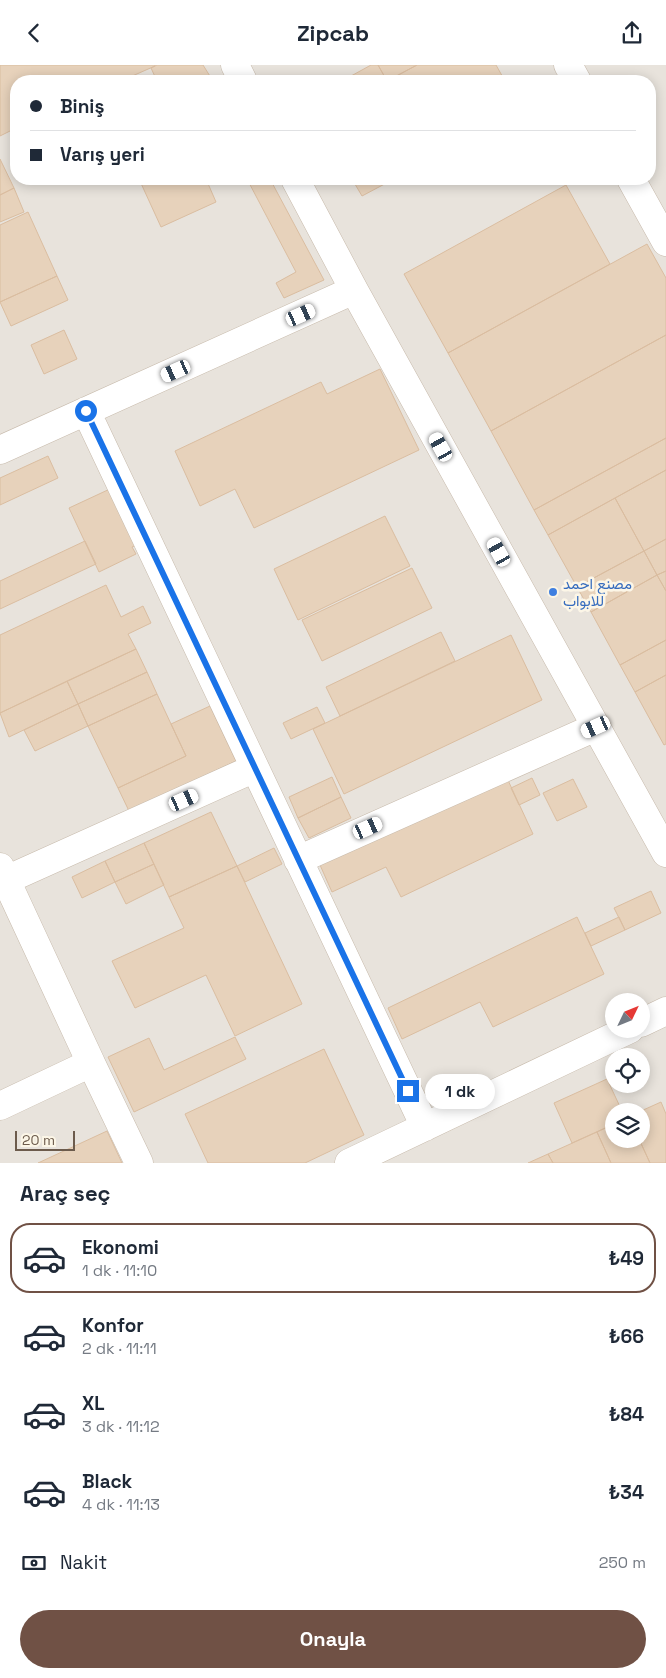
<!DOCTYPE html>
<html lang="tr">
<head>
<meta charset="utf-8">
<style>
  :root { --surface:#fff; --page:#f2f2f3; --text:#1f2937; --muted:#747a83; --line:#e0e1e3; --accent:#705145 }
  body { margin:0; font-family:"Space Grotesk",Vazirmatn,sans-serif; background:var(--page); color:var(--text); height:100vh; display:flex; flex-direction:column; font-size:19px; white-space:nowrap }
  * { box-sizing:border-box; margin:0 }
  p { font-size:16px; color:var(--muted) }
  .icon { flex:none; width:28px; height:28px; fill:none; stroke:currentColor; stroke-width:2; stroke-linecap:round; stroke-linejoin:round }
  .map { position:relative; height:1098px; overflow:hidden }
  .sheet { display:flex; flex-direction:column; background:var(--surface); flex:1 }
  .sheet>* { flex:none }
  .guide { position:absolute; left:10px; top:10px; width:646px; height:110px; border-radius:20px; box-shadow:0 2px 12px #0003; display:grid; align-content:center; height:110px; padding:0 20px; background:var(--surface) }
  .needle { width:32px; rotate:47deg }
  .buttons { position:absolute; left:605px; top:928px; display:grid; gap:10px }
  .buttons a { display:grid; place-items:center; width:45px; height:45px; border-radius:50%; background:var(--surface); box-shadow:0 2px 12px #0003; font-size:25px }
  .scale { position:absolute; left:15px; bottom:12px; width:60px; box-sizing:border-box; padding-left:5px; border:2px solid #6c5b4c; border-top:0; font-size:14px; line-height:18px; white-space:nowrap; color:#6c5b4c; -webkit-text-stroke:4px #fcf6e7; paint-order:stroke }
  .end { position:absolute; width:22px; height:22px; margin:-11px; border:6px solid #1a73e8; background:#fff; box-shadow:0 0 0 2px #fff }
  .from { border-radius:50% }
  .bubble { position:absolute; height:35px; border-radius:18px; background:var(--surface); box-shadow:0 2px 12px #0003; font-size:16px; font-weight:700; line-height:35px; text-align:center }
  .car { position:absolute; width:15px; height:30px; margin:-15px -8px; border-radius:6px; box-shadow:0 0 4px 1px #0007; background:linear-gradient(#fff 24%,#345 0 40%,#fff 0 76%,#345 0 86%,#fff 0) }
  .guide b { display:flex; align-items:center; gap:18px; height:48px; font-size:19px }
  .guide b+b { border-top:1px solid var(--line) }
  .guide i { width:12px; height:12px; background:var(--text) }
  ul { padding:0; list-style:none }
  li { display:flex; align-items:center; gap:15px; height:70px; margin:0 10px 8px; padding:0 10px; border:2px solid transparent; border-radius:20px }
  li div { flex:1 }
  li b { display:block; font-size:19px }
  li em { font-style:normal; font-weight:700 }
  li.current { border-color:var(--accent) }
  li>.icon { width:45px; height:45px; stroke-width:1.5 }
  h2 { padding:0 20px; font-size:22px; line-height:60px }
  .pay { display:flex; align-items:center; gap:12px; height:55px; padding:0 20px; font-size:19px }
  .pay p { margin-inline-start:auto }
  .button { display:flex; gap:10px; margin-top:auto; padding:10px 20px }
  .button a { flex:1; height:58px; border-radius:30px; background:var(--accent); color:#fff; font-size:20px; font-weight:700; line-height:58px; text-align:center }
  header { display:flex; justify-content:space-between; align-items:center; height:65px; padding:0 20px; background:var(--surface); font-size:22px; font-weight:700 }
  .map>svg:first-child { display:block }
  .industrial { fill:#e8e3dc; fill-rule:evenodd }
  .building { fill:#e7d2bb; stroke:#dabda0 }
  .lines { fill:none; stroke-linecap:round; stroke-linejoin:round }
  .minor-casing { stroke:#c7baab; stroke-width:29 }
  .minor { stroke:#fff; stroke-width:28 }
  .route { stroke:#1a73e8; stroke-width:6 }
  .shop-dot { fill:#3f7fe0; stroke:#fcf6e7; stroke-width:2 }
  .labels { text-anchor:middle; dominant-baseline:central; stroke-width:5; stroke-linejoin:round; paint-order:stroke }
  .shop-label { font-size:15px; fill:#366cbe; stroke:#fcf6e7; text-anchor:start }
</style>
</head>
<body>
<header><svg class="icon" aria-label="back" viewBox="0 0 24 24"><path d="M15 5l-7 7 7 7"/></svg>Zipcab<svg class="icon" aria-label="share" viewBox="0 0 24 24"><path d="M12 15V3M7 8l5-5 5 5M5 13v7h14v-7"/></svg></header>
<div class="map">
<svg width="666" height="1098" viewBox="0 0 666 1098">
  <rect width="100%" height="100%" fill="#f8f2e2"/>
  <path class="industrial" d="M0,0H666V1098H0ZM16,16H650V114H16ZM614,936H641V964H614ZM614,991H641V1019H614ZM614,1046H641V1074H614Z"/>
  <path class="building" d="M0,0H155V1L121,16H16V63L0,71Z
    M157,0H203L213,16H157L151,3Z
    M371,0H378L387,16H342Z
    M378,0H417L387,16Z
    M417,0H496L505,16H387Z
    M0,94L14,123L0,130Z
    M139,114H206L216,137L161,162Z
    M247,114H270L324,215L284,233L276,218L296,207Z
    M352,114H394L362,131Z
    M566,120L610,199L448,288L404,209Z
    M14,123L24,147L0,157V130Z
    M28,147L57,211L0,237V160Z
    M647,179L666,213V270L491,366L448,288Z
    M57,211L68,235L11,261L0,237Z
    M64,265L77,294L44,309L31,280Z
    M666,270V373L534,445L491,366Z
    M380,304L419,385L254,463L235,424L200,441L175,386L321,317L327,329Z
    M666,373V405L548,470L534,445Z
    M48,391L58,413L0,440V413Z
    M666,405V474L644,486L615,433Z
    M112,423L139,479L132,482L136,489L99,507L69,443Z
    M615,433L644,486L577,522L548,470Z
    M385,451L410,501L298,555L274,504Z
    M666,474V506L657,510L644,486Z
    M85,476L96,499L0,544V516Z
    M644,486L657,510L591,547L577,522Z
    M412,503L432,543L322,596L302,555Z
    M666,506V526L657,510Z
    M657,510L666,526V575L620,600L591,547Z
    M106,520L121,552L143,541L151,558L128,569L136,584L0,648V570Z
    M441,567L455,596L340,651L326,622Z
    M511,570L542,635L344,729L313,664Z
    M666,575V610L635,627L620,600Z
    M136,584L147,607L78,639L67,616Z
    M147,607L157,629L88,661L78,639Z
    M666,610V679L664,680L635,627Z
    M67,616L78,639L9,672L0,648Z
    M157,629L186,691L118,723L88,661Z
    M78,639L88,661L35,686L24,665Z
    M210,641L236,696L129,746L118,723L186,691L171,659Z
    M317,642L325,658L291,674L283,658Z
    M506,711L533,769L401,832L386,802L332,827L320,800Z
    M332,712L341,732L298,753L289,732Z
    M532,713L540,730L519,740L511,723Z
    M573,714L587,742L557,756L543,728Z
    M341,732L351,753L309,773L298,753Z
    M211,747L237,801L169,832L144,778Z
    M144,778L154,799L115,817L105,796Z
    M274,783L282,799L245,817L237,801Z
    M105,796L115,817L82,833L72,812Z
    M154,799L164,820L126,839L115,817Z
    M237,801L302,939L235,971L206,910L135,943L112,896L184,863L169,832Z
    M651,826L661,848L625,865L614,843Z
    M577,852L604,909L493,962L480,937L402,974L388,943Z
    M619,852L625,865L591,881L585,868Z
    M235,972L246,994L134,1047L108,992L149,973L164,1005Z
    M324,984L364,1070L305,1098H208L185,1049Z
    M607,1014L622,1046H614V1059L572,1078L554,1038Z
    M661,1037L666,1049V1098H650L639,1074H641V1046Z
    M614,1059V1074H639L650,1098H611L597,1067Z
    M107,1066L122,1098H38Z
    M597,1067L611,1098H553L548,1089Z
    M548,1089L553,1098H528Z"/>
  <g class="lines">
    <g class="minor-casing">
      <path id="minor" d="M235,0L243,16
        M568,0L577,16
        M295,114L354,225L666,788
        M631,114L666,177
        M86,346L425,1062
        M0,385L354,225
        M298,795L596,662
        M0,802L91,998L0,1041
        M6,815L255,703
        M641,958L666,946
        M91,998L139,1098
        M349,1098L630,964"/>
    </g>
    <use href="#minor" class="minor"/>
  </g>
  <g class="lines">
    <path class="route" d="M86,346L408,1026"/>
  </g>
  <circle class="shop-dot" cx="553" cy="527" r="5"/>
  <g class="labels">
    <g class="shop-label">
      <text x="563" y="518">مصنع احمد<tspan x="563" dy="17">للابواب</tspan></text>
    </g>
  </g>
</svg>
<div class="buttons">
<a><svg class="needle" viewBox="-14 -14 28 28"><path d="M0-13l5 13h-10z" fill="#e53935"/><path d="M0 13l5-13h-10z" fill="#747a83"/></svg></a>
<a><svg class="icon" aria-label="locate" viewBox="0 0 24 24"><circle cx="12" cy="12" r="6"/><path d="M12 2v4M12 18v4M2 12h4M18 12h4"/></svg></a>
<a><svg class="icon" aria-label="layers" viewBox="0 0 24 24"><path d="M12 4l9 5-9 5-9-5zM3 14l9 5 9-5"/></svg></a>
</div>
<div class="scale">20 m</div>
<i class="end from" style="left:86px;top:346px"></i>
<i class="end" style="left:408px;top:1026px"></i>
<div class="bubble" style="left:425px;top:1009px;width:70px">1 dk</div>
<i class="car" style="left:301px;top:250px;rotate:66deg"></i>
<i class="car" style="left:176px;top:306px;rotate:246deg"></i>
<i class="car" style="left:441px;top:382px;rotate:331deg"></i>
<i class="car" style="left:499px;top:487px;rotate:331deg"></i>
<i class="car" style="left:596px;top:662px;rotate:246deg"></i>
<i class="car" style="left:184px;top:735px;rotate:66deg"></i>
<i class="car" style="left:368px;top:763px;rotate:66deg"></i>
<div class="guide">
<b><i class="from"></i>Biniş</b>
<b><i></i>Varış yeri</b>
</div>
</div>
<section class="sheet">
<h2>Araç seç</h2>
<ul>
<li class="current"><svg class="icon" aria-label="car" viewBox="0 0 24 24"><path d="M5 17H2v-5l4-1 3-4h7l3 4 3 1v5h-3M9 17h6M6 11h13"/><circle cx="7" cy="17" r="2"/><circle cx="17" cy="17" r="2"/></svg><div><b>Ekonomi</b><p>1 dk · 11:10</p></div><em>₺49</em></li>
<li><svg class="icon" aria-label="car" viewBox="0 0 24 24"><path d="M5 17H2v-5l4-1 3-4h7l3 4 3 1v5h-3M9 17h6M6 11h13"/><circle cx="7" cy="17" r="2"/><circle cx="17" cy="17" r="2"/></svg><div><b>Konfor</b><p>2 dk · 11:11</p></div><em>₺66</em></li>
<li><svg class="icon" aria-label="car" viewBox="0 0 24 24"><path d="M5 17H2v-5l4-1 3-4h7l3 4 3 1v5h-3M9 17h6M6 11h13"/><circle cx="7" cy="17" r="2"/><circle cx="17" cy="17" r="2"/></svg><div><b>XL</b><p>3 dk · 11:12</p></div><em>₺84</em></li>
<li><svg class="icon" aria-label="car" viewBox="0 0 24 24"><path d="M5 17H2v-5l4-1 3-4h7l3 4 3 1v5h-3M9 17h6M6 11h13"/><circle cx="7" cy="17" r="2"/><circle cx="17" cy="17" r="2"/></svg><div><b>Black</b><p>4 dk · 11:13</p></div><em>₺34</em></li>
</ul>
<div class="pay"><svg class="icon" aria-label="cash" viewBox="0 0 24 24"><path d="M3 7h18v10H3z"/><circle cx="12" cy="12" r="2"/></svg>Nakit<p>250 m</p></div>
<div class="button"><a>Onayla</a></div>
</section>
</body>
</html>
